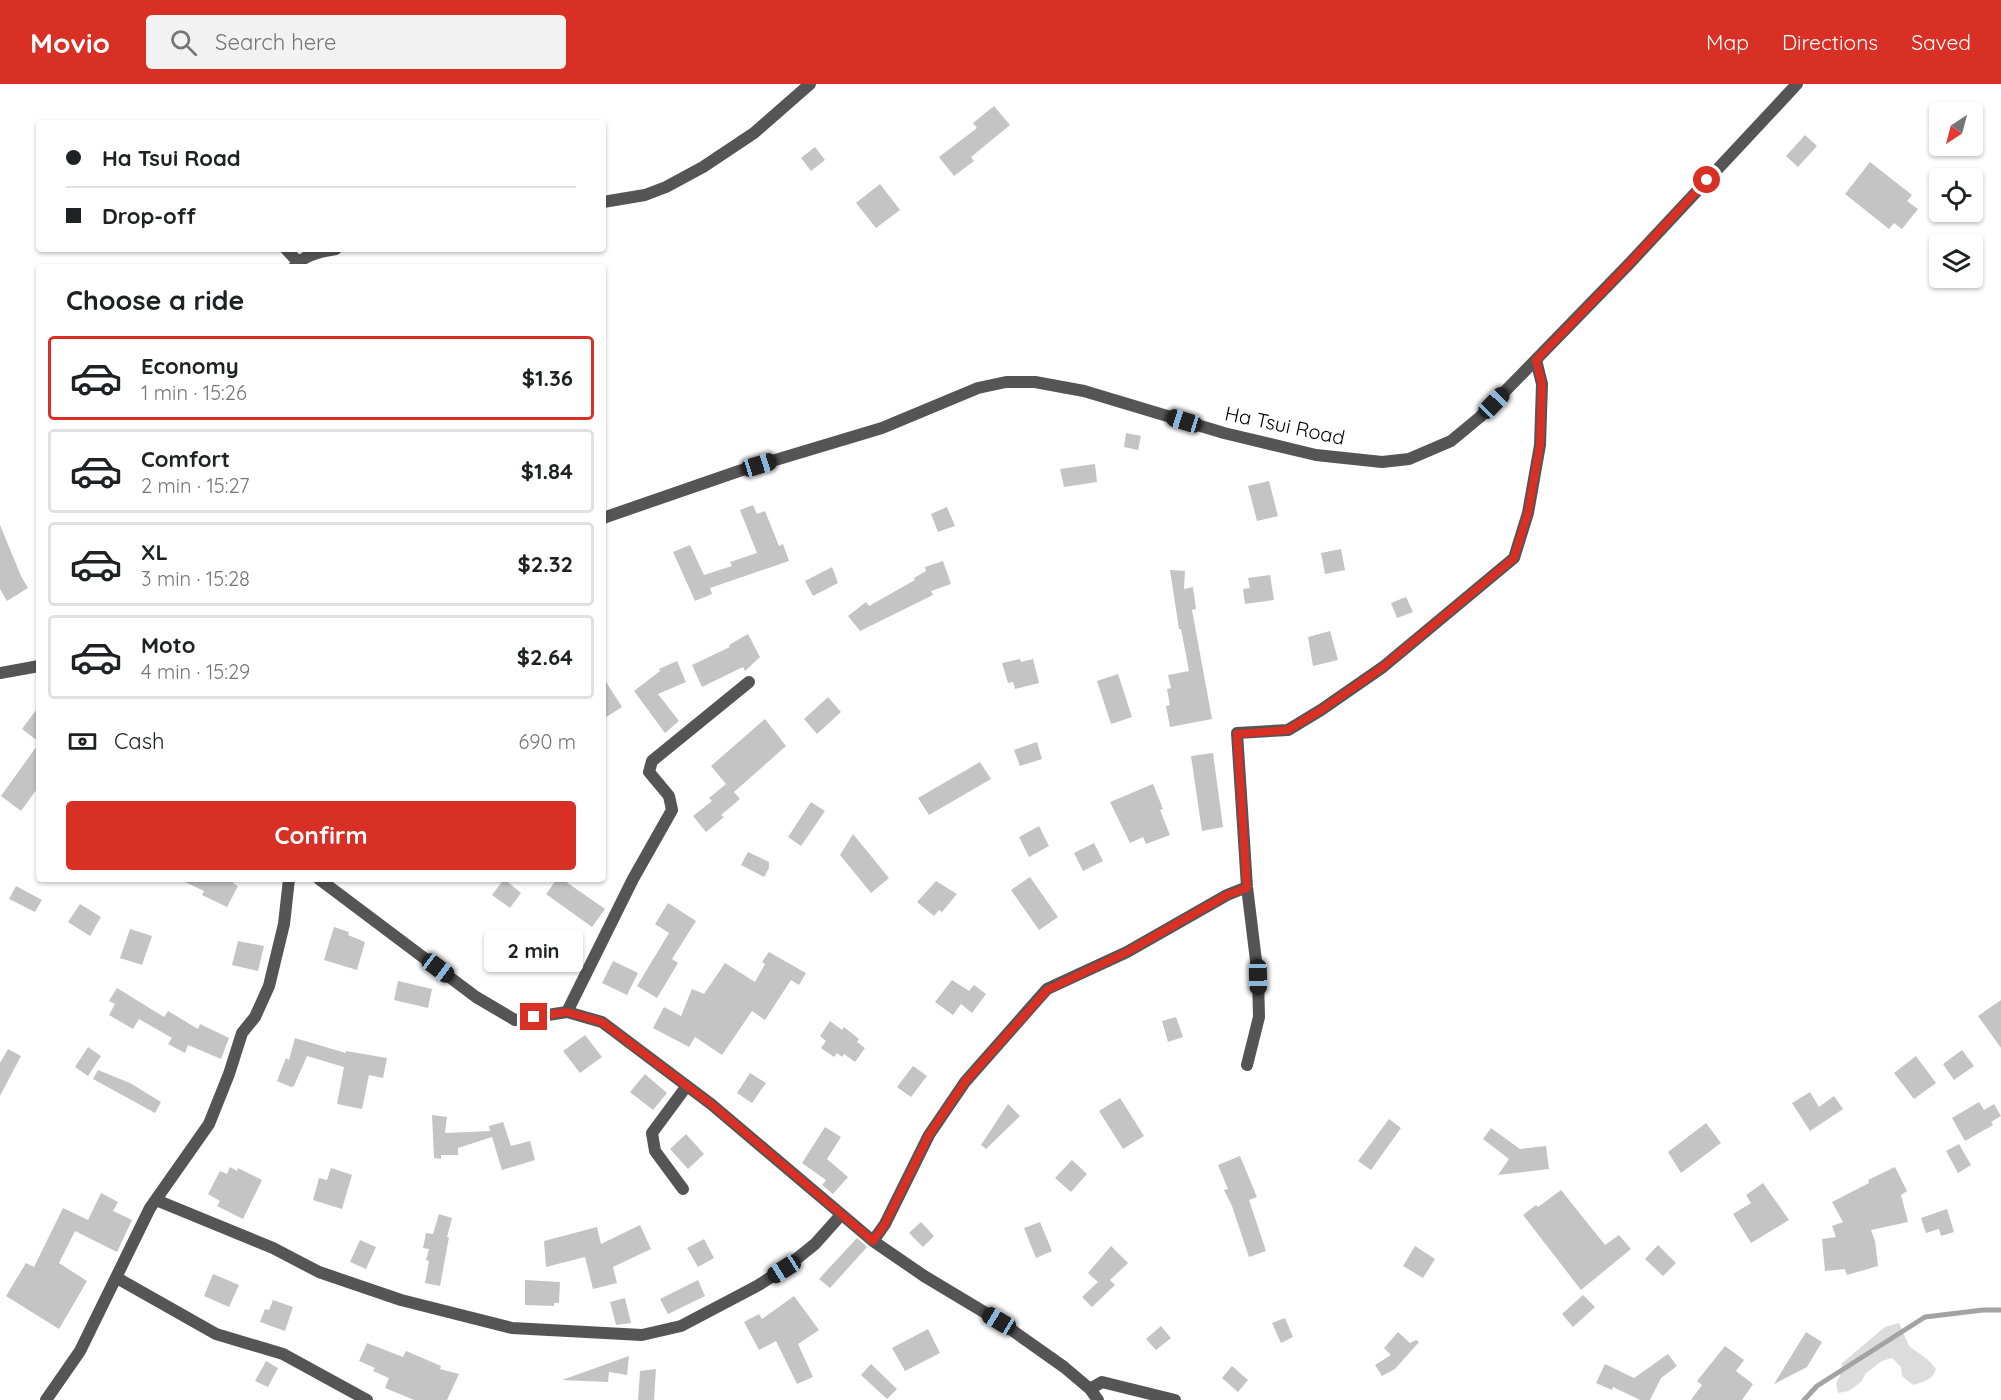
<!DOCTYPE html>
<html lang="en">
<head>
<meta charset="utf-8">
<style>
  :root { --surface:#fff; --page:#f2f2f2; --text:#202124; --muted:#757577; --line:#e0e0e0; --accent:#d93025 }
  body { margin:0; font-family:Quicksand,sans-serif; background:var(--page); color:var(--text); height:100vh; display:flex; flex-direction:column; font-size:22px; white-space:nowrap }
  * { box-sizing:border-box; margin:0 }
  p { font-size:20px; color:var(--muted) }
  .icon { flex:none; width:33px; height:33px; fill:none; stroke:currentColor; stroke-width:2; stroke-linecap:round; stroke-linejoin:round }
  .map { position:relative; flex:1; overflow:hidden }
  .details { position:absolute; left:36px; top:180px; width:570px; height:618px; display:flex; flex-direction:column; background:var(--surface); border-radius:6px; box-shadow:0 2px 4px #0004 }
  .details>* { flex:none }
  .hud { position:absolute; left:36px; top:36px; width:570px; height:132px; border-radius:6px; box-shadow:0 2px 4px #0004; display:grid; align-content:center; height:132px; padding:0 30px; background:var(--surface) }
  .needle { width:39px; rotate:216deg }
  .controls { position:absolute; left:1929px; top:18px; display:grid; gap:12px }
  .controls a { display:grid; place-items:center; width:54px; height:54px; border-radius:6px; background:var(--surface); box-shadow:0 2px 4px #0004; font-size:30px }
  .end { position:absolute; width:27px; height:27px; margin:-14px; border:8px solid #d93025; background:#fff; box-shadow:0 0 0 3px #fff }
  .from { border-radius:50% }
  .bubble { position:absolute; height:42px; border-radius:6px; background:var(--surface); box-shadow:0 2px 4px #0004; font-size:20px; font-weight:700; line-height:42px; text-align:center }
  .car { position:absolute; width:18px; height:36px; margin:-18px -9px; border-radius:8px; box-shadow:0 0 4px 2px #0007; background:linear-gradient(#222 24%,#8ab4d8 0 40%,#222 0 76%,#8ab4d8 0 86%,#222 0) }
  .hud b { display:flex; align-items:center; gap:21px; height:57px; font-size:22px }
  .hud b+b { border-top:2px solid var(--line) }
  .hud i { width:15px; height:15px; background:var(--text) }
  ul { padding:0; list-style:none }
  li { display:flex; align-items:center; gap:18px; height:84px; margin:0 12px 9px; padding:0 18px; border:3px solid var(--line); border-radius:6px }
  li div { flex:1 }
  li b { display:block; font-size:22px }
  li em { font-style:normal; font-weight:700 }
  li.current { border-color:var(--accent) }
  li>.icon { width:54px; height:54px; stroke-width:1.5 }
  h2 { padding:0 30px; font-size:27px; line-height:72px }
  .pay { display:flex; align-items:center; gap:15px; height:66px; padding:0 30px; font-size:22px }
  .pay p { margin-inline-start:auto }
  .action { display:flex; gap:12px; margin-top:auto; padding:12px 30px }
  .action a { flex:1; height:69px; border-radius:6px; background:var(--accent); color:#fff; font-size:24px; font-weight:700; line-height:69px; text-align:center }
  header { display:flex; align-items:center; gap:36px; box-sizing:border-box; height:84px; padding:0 30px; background:var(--accent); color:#fff }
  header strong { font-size:28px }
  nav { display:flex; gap:33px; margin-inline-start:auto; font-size:21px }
  .search { width:420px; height:54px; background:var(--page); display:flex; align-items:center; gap:15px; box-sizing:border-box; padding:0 21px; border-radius:6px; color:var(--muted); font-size:22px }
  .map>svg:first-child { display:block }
  .green { fill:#dcdcdc }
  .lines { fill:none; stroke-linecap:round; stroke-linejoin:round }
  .stream { stroke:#a3a3a3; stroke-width:5 }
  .building { fill:#c4c4c4 }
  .minor { stroke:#555; stroke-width:12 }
  .tertiary { stroke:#555; stroke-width:12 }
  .route { stroke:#d93025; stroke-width:8 }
  .labels { text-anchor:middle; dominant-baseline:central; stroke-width:4.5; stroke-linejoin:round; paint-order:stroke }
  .street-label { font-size:20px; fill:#000; stroke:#fff }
</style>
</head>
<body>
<header>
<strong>Movio</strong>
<div class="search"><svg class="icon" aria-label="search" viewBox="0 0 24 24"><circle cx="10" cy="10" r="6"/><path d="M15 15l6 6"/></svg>Search here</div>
<nav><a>Map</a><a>Directions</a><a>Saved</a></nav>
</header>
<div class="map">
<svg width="2001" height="1316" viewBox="0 0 2001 1316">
  <rect width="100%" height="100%" fill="#fff"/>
  <path class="green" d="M1899,1239L1909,1262L1927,1275L1936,1285C1933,1296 1923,1298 1913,1301L1902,1292L1901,1283L1892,1274L1882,1277L1866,1289L1861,1298L1849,1307L1838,1309L1836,1299L1840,1292L1842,1279L1885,1243Z"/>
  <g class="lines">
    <path class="stream" d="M1804,1316L1817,1302L1925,1233L1983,1226H2001"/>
  </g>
  <path class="building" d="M994,22L1010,41L971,73L974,77L954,92L939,73L977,44L973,39Z
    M1805,51L1817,62L1798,83L1786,72Z
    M815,63L825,76L811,87L801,74Z
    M1870,78L1912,111L1907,117L1918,125L1902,145L1894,139L1889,145L1845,110Z
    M880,100L900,126L876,144L856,119Z
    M1126,349L1141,352L1138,366L1124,363Z
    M1095,380L1097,398L1064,403L1060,385Z
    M1269,397L1278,432L1257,437L1248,402Z
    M753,421L757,430L765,427L779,462L783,460L789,477L710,504L712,510L695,517L673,468L690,461L704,491L732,482L730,478L757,469L740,426Z
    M947,423L955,442L938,448L931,430Z
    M0,441L21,492L28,504L7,517L0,505Z
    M1341,465L1345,486L1325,490L1321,469Z
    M943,477L951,500L931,507L933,511L860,547L848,532L866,518L869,522L915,496L914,494L926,487L925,483Z
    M832,483L838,499L813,512L805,497Z
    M1170,486L1185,487L1184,505L1193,503L1196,525L1192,526L1212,635L1170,643L1166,622L1170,621L1167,605L1171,604L1168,591L1189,587L1181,545H1179Z
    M1270,491L1274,516L1245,520L1243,505L1250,504L1248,494Z
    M1406,513L1413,528L1397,534L1391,519Z
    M1330,547L1338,576L1313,582L1308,553Z
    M748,550L760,573L745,587L743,583L702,603L692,581L730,563L729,561Z
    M1020,575L1021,578L1033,575L1039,599L1015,605L1013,598L1008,599L1002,579Z
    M677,577L686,598L658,610L679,637L665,649L634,607L660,587L659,585Z
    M1118,590L1132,633L1111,640L1097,597Z
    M603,593L622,623L603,635Z
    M828,613L841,628L817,650L804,635Z
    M39,622V658L22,645Z
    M765,635L786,662L734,708L740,715L721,731L724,733L706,748L693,732L712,717L709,714L726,700L711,682Z
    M1037,658L1042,675L1020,682L1014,666Z
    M39,659V702L21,727L1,712Z
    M1213,669L1223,743L1202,747L1191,672Z
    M980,678L991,695L929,731L918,714Z
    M1153,700L1163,725L1160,726L1170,751L1146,760L1143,753L1130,759L1110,718Z
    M811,718L825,727L801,762L788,753Z
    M1039,742L1049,762L1029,773L1019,753Z
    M853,750L889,794L871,809L840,771Z
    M1094,759L1103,777L1083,787L1074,769Z
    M748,768L769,778V784L764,793L741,781Z
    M1030,793L1058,833L1039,846L1011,806Z
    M179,795H235L233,799L238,802L227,823L202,811L204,807Z
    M504,795L521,809L510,824L492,811Z
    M557,795H562L605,825L592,843L546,810Z
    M936,797L957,810L942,828L939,826L934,832L917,818Z
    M16,802L42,816L35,828L9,815Z
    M668,819L696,837L672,875L678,879L657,914L637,902L669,849L655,840Z
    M80,820L101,833L90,852L68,838Z
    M334,843L349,848L348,851L365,858L357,886L324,876Z
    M130,845L152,852L142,881L120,874Z
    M238,857L264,862L258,887L232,881Z
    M769,868L806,889L799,901L791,896L765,936L752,927L722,971L695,953L689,963L653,944L664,923L681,932L692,905L704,910L725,879L755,898L765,880L762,878Z
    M613,877L638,889L627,911L602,899Z
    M952,896L969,907L974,901L986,910L972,929L961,920L953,931L935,918Z
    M398,897L432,905L428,924L394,916Z
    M117,904L164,933L168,927L198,945L200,940L229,954L221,975L188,961L185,969L168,960L172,954L139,935L133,945L109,931L115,920L109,917Z
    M2001,916V964L1978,932Z
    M1176,933L1183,953L1168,958L1162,937Z
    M830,937L842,946L844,943L859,955L857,958L865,964L855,978L844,970L842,973L837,969L834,973L821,964L826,957L820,952Z
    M585,951L602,973L580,989L563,967Z
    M295,954L346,969V967L387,974L383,994L369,991L362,1025L337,1020L344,983L307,972L294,1002L291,1003L277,997L286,974L289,976Z
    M88,963L101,972L88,992L75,983Z
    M8,965L21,972L0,1012V979Z
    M1962,966L1974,982L1954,996L1943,980Z
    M1916,972L1936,999L1914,1015L1894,989Z
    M913,982L927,992L911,1013L897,1003Z
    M98,986L130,999L161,1018L155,1029L93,995Z
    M750,989L766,999L752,1019L737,1009Z
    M645,990L667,1009L653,1026L630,1008Z
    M1810,1008L1819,1023L1834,1012L1843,1025L1810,1047L1792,1019Z
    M1120,1014L1144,1052L1123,1065L1099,1027Z
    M1979,1018L1984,1026L1994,1020L2001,1032L1991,1038L1993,1041L1965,1057L1952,1034Z
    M1008,1020L1020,1032L986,1065L981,1061Z
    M432,1031L447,1033L445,1049L490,1047L489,1042L503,1038L511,1062L530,1057L535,1076L502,1086L492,1053L458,1064V1071H441V1075L434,1074Z
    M1389,1035L1401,1044L1371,1086L1358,1077Z
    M1706,1039L1721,1059L1681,1089L1668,1068Z
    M825,1043L841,1053L827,1075L848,1093L833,1110L822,1101L826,1096L802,1079Z
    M1491,1044L1520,1065L1546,1062L1549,1085L1498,1091L1509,1075L1483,1055Z
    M686,1050L704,1070L688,1085L670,1065Z
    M1959,1060L1971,1081L1958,1089L1946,1067Z
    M1240,1072L1257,1113L1249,1116L1266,1167L1249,1173L1232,1122L1224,1106L1228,1105L1218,1081Z
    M1072,1076L1087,1090L1071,1108L1055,1094Z
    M230,1083L237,1087L238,1084L262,1096L243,1135L217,1122L220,1117L208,1110L220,1087L227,1090Z
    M1895,1083L1907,1107L1901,1111L1908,1138L1871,1146L1875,1157L1878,1182L1847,1191L1845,1185L1825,1187L1822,1155L1836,1153L1832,1142L1843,1138L1832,1118L1869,1099L1868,1096Z
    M331,1084L352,1091L342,1125L313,1116L319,1094L327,1096Z
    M1763,1099L1789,1136L1751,1159L1733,1130L1751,1119L1746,1111Z
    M1561,1106L1605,1161L1619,1151L1631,1165L1581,1206L1523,1131L1536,1121L1538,1123Z
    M101,1109L118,1118L113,1127L132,1136L117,1168L75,1147L59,1179L87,1197L59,1245L6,1212L26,1179L34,1183L63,1124L88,1136Z
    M1947,1125L1954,1148L1941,1152L1939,1145L1926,1149L1921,1134Z
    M439,1130L452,1134L447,1153H449L440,1202L425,1199L429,1177L426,1176L429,1165L423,1164L426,1149L433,1150Z
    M921,1138L934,1152L923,1163L909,1149Z
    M1040,1138L1052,1167L1036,1174L1024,1144Z
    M640,1141L651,1165L613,1183L617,1199L593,1205L585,1173L546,1183L544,1157L597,1143L601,1160Z
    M857,1154L867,1163L830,1204L819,1195Z
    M704,1155L714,1174L698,1183L687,1164Z
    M360,1156L376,1163L366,1185L350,1178Z
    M1658,1161L1676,1179L1663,1192L1645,1175Z
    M1111,1162L1128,1179L1110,1196L1115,1201L1092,1223L1082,1213L1098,1198L1088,1189Z
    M1415,1162L1435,1175L1423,1194L1403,1182Z
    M213,1190L239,1201L229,1223L204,1212Z
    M525,1196L560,1198L559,1219H554V1222L525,1221Z
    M698,1196L705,1212L668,1230L660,1215Z
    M1583,1211L1595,1223L1573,1243L1562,1230Z
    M794,1212L819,1246L798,1260L813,1293L797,1300L776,1257L759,1266L744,1238L759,1230L762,1235Z
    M625,1214L631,1239L616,1241L610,1218Z
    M273,1216L293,1223L285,1247L260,1238L265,1225L269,1226Z
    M1285,1234L1293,1253L1281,1259L1272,1239Z
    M1161,1242L1171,1254L1156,1266L1146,1255Z
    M928,1245L940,1269L905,1287L892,1264Z
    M1398,1248L1410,1259L1416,1256L1419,1258L1395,1285L1382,1292L1375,1281L1391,1271L1384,1264Z
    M1806,1248L1822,1258L1807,1283L1774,1300Z
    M367,1259L403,1273L406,1267L441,1282L440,1285L459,1290L447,1316H414L385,1304L389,1294L373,1287L375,1284L359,1277Z
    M1725,1262L1744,1276L1736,1287L1753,1300L1742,1316H1691L1702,1301L1697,1297Z
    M1668,1270L1677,1282L1661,1294L1650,1316H1640L1613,1303L1612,1306L1596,1299L1605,1280L1634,1294Z
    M629,1272L627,1291L609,1288L608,1298L562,1296Z
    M266,1277L278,1284L268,1303L255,1297Z
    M871,1280L897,1305L887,1315L861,1291Z
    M1232,1282L1248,1296L1238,1308L1222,1294Z
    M656,1285L654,1316H638L640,1287Z"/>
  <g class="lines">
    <path class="minor" d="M603,118L645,111L666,103L703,83L754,49L810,0
      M286,165L298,178
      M294,183C303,171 322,167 336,165
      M319,795L476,913L515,936L567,928L602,938L711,1020L873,1157L924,1192L999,1237L1064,1283L1090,1305L1098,1316
      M567,928L633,795L672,726L669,712L649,688L652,677L749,598
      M1247,981L1259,933L1258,893L1247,803L1237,649L1288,646L1321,626L1383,583L1514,474L1528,429L1540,361L1542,300L1536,276
      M683,1105L655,1067L652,1049L686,1003
      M156,1116L273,1164L319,1188L401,1216L512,1244L642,1251L681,1242L757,1202L784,1185L815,1160L840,1132
      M873,1157L885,1140L929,1051L965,998L1047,905L1127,868L1227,811L1247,803
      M117,1194L216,1250L283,1270L367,1316
      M1090,1305L1102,1298L1175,1316
      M46,1316L80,1267L150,1124L209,1040L229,990L242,949L255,933L269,902L284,840L289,795"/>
    <path class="tertiary" d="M603,434L739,387L882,344L978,304L1006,298H1035L1084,307L1224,349L1316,371L1382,378L1409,375L1451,357L1480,333L1628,181L1797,0
      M0,589L39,582"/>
  </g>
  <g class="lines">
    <path class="route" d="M534,933L567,928L602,938L711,1020L873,1157L885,1140L929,1051L965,998L1047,906L1127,868L1227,811L1247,804L1237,650L1288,646L1321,626L1383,583L1514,474L1528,429L1540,361L1542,300L1536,276L1628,181L1707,96"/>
  </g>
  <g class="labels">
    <g class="street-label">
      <text transform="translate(1285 341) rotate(12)">Ha Tsui Road</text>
    </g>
  </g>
</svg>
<div class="controls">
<a><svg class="needle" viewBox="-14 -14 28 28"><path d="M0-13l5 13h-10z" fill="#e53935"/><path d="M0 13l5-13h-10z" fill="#757577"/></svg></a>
<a><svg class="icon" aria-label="locate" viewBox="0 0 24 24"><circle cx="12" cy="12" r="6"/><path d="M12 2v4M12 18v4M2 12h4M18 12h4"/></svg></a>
<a><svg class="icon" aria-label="layers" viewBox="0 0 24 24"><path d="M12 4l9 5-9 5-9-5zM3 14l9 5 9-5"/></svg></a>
</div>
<i class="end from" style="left:1707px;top:96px"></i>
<i class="end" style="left:534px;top:933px"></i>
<div class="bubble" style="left:484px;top:846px;width:99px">2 min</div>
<i class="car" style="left:1494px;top:319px;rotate:44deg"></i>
<i class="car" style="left:1184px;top:337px;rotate:287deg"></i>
<i class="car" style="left:759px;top:381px;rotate:73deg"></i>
<i class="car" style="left:438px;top:884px;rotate:127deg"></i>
<i class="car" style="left:1258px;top:893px;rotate:179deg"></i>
<i class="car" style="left:784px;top:1185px;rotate:238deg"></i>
<i class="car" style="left:999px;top:1237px;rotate:301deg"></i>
<div class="hud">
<b><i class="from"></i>Ha Tsui Road</b>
<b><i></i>Drop-off</b>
</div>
<section class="details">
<h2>Choose a ride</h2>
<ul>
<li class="current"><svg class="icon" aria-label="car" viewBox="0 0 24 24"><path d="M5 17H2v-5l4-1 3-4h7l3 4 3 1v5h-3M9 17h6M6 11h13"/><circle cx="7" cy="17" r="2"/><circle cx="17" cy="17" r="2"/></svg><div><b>Economy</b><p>1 min · 15:26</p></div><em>$1.36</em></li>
<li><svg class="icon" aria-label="car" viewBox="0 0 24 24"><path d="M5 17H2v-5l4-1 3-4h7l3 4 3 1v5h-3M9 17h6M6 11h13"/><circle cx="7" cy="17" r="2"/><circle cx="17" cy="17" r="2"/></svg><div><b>Comfort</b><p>2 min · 15:27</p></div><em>$1.84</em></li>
<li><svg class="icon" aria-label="car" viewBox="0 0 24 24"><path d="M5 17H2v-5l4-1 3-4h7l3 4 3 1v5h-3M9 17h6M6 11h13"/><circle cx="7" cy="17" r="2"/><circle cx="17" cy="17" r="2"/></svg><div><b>XL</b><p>3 min · 15:28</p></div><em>$2.32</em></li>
<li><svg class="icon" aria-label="car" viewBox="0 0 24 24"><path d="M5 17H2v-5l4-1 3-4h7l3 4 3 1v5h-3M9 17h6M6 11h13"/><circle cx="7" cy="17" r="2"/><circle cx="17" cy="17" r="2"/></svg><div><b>Moto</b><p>4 min · 15:29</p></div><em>$2.64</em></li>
</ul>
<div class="pay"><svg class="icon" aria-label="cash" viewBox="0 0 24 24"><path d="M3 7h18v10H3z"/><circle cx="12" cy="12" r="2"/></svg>Cash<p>690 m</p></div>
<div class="action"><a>Confirm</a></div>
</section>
</div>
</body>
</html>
